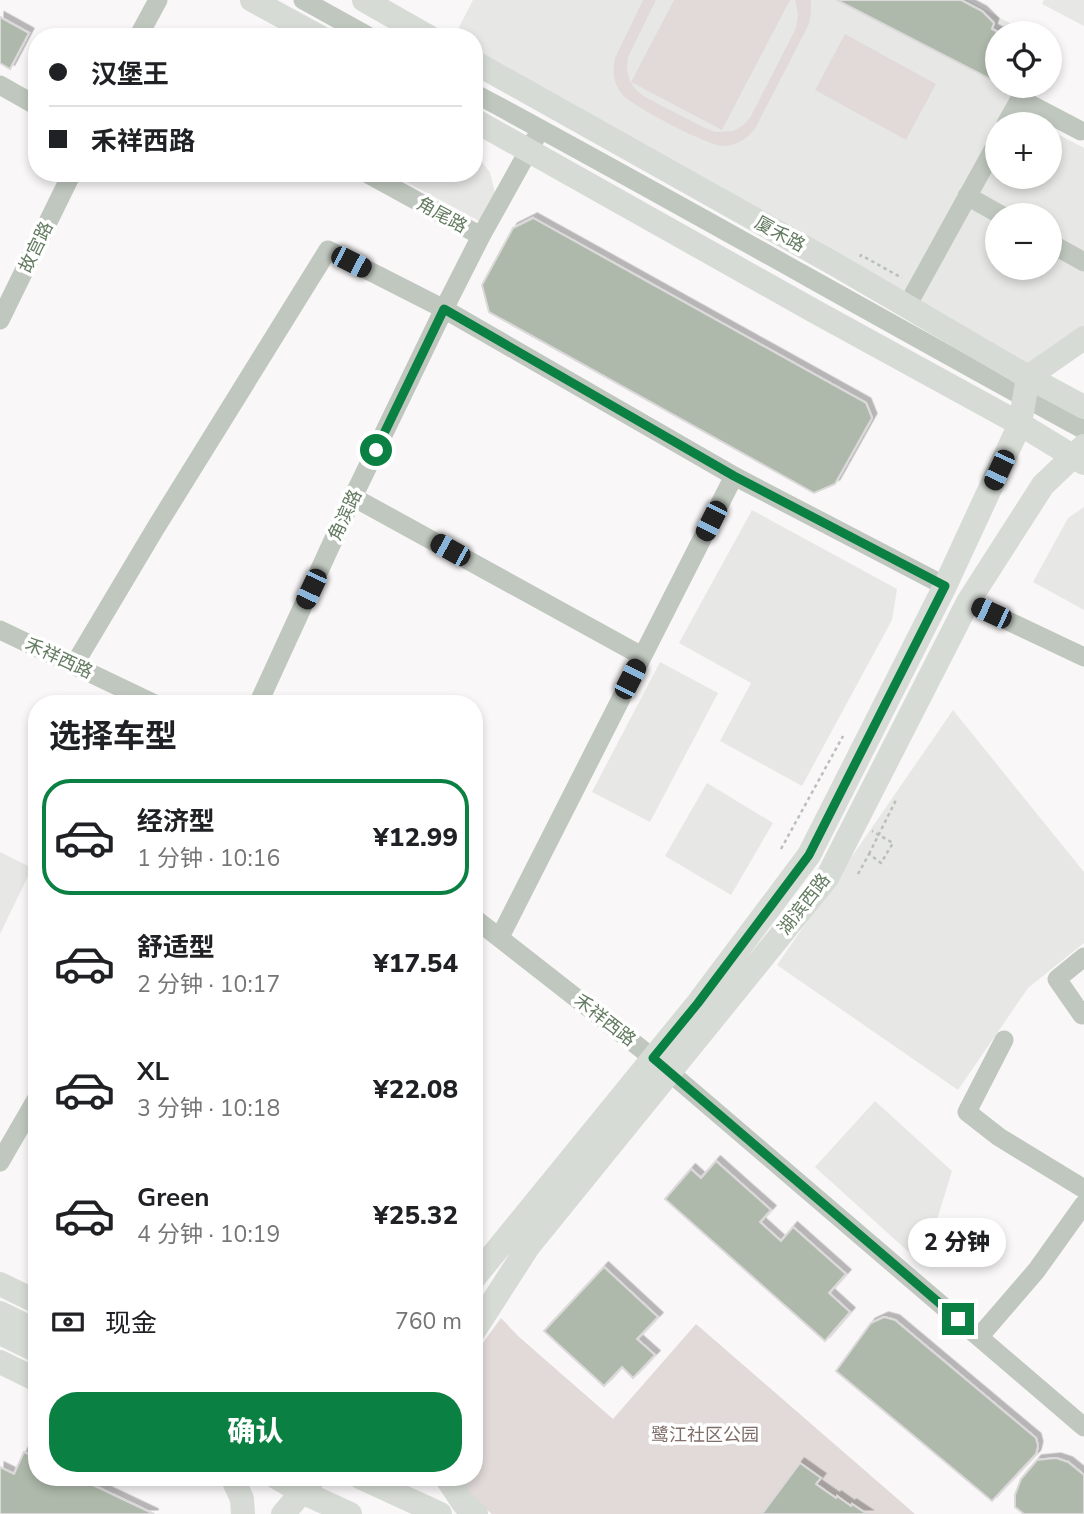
<!DOCTYPE html>
<html lang="zh">
<head>
<meta charset="utf-8">
<style>
  :root { --surface:#fff; --page:#f2f2f2; --text:#202124; --muted:#757577; --line:#e0e0e0; --accent:#0b8043 }
  body { margin:0; font-family:"Nunito Sans","Noto Sans SC",sans-serif; background:var(--page); color:var(--text); height:100vh; display:flex; flex-direction:column; font-size:26px; white-space:nowrap }
  * { box-sizing:border-box; margin:0 }
  p { font-size:23px; color:var(--muted) }
  .icon { flex:none; width:38px; height:38px; fill:none; stroke:currentColor; stroke-width:2; stroke-linecap:round; stroke-linejoin:round }
  .map { position:relative; flex:1; overflow:hidden }
  .details { position:absolute; left:28px; top:695px; width:455px; height:791px; display:flex; flex-direction:column; background:var(--surface); border-radius:28px; box-shadow:0 4px 10px #0003 }
  .details>* { flex:none }
  .top-card { position:absolute; left:28px; top:28px; width:455px; height:154px; border-radius:28px; box-shadow:0 4px 10px #0003; display:grid; align-content:center; height:154px; padding:0 21px; background:var(--surface) }
  .controls { position:absolute; left:985px; top:21px; display:grid; gap:14px }
  .controls a { display:grid; place-items:center; width:77px; height:77px; border-radius:50%; background:var(--surface); box-shadow:0 4px 10px #0003; font-size:35px }
  .end { position:absolute; width:32px; height:32px; margin:-16px; border:9px solid #0b8043; background:#fff; box-shadow:0 0 0 4px #fff }
  .from { border-radius:50% }
  .bubble { position:absolute; height:49px; border-radius:24px; background:var(--surface); box-shadow:0 4px 10px #0003; font-size:23px; font-weight:800; line-height:49px; text-align:center }
  .car { position:absolute; width:21px; height:42px; margin:-21px -10px; border-radius:9px; box-shadow:0 0 5px 2px #0007; background:linear-gradient(#222 24%,#8ab4d8 0 40%,#222 0 76%,#8ab4d8 0 86%,#222 0) }
  .top-card b { display:flex; align-items:center; gap:24px; height:66px; font-size:26px }
  .top-card b+b { border-top:2px solid var(--line) }
  .top-card i { width:18px; height:18px; background:var(--text) }
  ul { padding:0; list-style:none }
  li { display:flex; align-items:center; gap:21px; height:116px; margin:0 14px 10px; padding:0 7px; border:4px solid transparent; border-radius:28px }
  li div { flex:1 }
  li b { display:block; font-size:26px }
  li em { font-style:normal; font-weight:800 }
  li.active { border-color:var(--accent) }
  li>.icon { width:63px; height:63px; stroke-width:1.5 }
  h2 { padding:0 21px; font-size:32px; line-height:84px }
  .pay { display:flex; align-items:center; gap:18px; height:77px; padding:0 21px; font-size:26px }
  .pay p { margin-inline-start:auto }
  .primary-button { display:flex; gap:14px; margin-top:auto; padding:14px 21px }
  .primary-button a { flex:1; height:80px; border-radius:28px; background:var(--accent); color:#fff; font-size:28px; font-weight:800; line-height:80px; text-align:center }
  .map>svg:first-child { display:block }
  .built { fill:#e7e8e6; fill-rule:evenodd }
  .green { fill:#e1dad8 }
  .building { fill:#aeb9ab; stroke:#dbd9da; stroke-width:2; filter:url(#shadow) }
  .lines { fill:none; stroke-linecap:round; stroke-linejoin:round }
  .path { stroke:#b9bfb9; stroke-width:2.5; stroke-dasharray:3.5 3.5; stroke-linecap:butt }
  .minor { stroke:#bfc7be; stroke-width:19 }
  .major { stroke:#d6dcd5; stroke-width:24 }
  .route { stroke:#0b8043; stroke-width:9 }
  .labels { text-anchor:middle; dominant-baseline:central; stroke-width:7; stroke-linejoin:round; paint-order:stroke }
  .street-label { font-size:18px; fill:#637b60; stroke:#fff }
  .park-label { font-size:18px; fill:#7f6e68; stroke:#fff }
</style>
</head>
<body>
<div class="map">
<svg width="1084" height="1514" viewBox="0 0 1084 1514">
  <defs>
    <filter id="shadow"><feDropShadow dx="4.5" dy="-4.5" stdDeviation="0" flood-color="#0004"/></filter>
  </defs>
  <rect width="100%" height="100%" fill="#f9f7f8"/>
  <path class="built" d="M473,0H967L1028,33H998V86H1021L1000,124H998L997,128L905,299L474,65V37H454Z
    M1044,0H1084V26L1042,4Z
    M1050,130L1084,148V327L1027,365L917,307L997,154L998,177H1050ZM998,215H1050V268H998Z
    M474,153L490,172L495,193L479,221L390,173H474Z
    M1084,507V610L1033,582L1068,518Z
    M752,510L897,589L892,620L802,786L720,741L751,683L679,643Z
    M660,662L718,693L650,822L592,792Z
    M953,710L1084,872V943L1028,988L958,1090L777,965Z
    M707,783L773,823L731,895L665,856Z
    M0,852L32,868L0,934Z
    M875,1101L952,1171L923,1265L815,1167Z"/>
  <path class="green" d="M643,0H656L628,57L627,71L630,81L636,90L645,97L705,128L715,132L733,131L742,126L750,118L796,28L798,14L795,0H811V12L809,24L757,125C750,138 737,146 722,146C707,145 631,106 622,94C613,83 612,71 615,58Z
    M674,0H790L722,130L631,82Z
    M845,34L936,84L906,140L815,90Z
    M501,1318L518,1336L613,1419L696,1324L915,1514H492L469,1495L463,1477H474V1355Z"/>
  <path class="building" d="M837,0H961L982,11L994,23L992,29L1000,33H998V64L990,79Z
    M0,17L29,33L10,69L0,63Z
    M533,218L866,403L872,418L835,484L814,493L489,312L482,285L513,228Z
    M716,1161L771,1210L760,1222L781,1241L793,1227L846,1274L829,1293L850,1312L825,1341L665,1199L691,1169L701,1178Z
    M604,1267L658,1317L637,1339L655,1355L633,1378L622,1367L604,1386L544,1331Z
    M884,1317L895,1320L1036,1438L1038,1446L1036,1454L992,1501L836,1371L871,1323Z
    M24,1452L37,1458V1477H76L154,1514H0V1467L14,1474Z
    M1056,1458L1068,1462L1084,1475V1514H1024L1015,1507V1495L1021,1479L1037,1460Z
    M800,1463L821,1478L816,1484L836,1498L837,1496L851,1506L852,1504L867,1514H762Z"/>
  <g class="lines">
    <path class="path" d="M860,257L861,255L902,278
      M781,849L843,736
      M869,854L897,798
      M858,874L869,854L881,863L893,843L872,831"/>
    <path class="minor" d="M303,0L370,37
      M138,37L158,0
      M0,85L37,106
      M474,93C679,203 880,319 1084,430
      M1006,124L1020,99L1081,131
      M366,173L481,236
      M967,196L1001,215
      M1050,243L1084,262
      M907,306L998,141
      M0,320L72,173
      M353,497L642,656
      M968,602L1084,657
      M0,630L155,704
      M74,665L155,529L328,250L444,309L734,476L945,586
      M258,704L353,497L444,309L481,236L535,139
      M474,918L653,1058L1084,1427
      M500,937L734,476
      M1082,1015L1057,979L1084,957
      M1004,1040L967,1112L999,1137L1084,1189
      M0,1162L37,1098
      M979,1337L1036,1271L1084,1204"/>
    <path class="major" d="M252,0L320,37
      M364,0L429,37
      M474,62L838,266L1028,377L1084,407
      M474,120L814,311L1020,424L1084,463
      M474,1278L698,1003L809,855L945,586L1020,424L1028,377L1084,338
      M0,1284L37,1302
      M0,1313L37,1331
      M474,1331L528,1247L827,878L968,602L1043,485L1084,446
      M0,1333L37,1351
      M0,1362L37,1380
      M232,1477L242,1499L243,1514
      M276,1477L302,1492L350,1514
      M360,1477L440,1514
      M446,1477L464,1504L476,1514
      M283,1514L315,1477"/>
  </g>
  <g class="lines">
    <path class="route" d="M376,450L444,309L734,476L945,586L809,855L698,1003L653,1058L958,1319"/>
  </g>
  <g class="labels">
    <g class="street-label">
      <text transform="translate(442 215) rotate(29)">角尾路</text>
      <text transform="translate(780 234) rotate(29)">厦禾路</text>
      <text transform="translate(36 247) rotate(-64)">故宫路</text>
      <text transform="translate(345 515) rotate(-65)">角滨路</text>
      <text transform="translate(59 658) rotate(25)">禾祥西路</text>
      <text transform="translate(804 904) rotate(-52)">湖滨西路</text>
      <text transform="translate(605 1020) rotate(38)">禾祥西路</text>
    </g>
    <g class="park-label">
      <text x="705" y="1435">鹭江社区公园</text>
    </g>
  </g>
</svg>
<div class="controls">
<a><svg class="icon" aria-label="locate" viewBox="0 0 24 24"><circle cx="12" cy="12" r="6"/><path d="M12 2v4M12 18v4M2 12h4M18 12h4"/></svg></a>
<a>+</a>
<a>−</a>
</div>
<i class="end from" style="left:376px;top:450px"></i>
<i class="end" style="left:958px;top:1319px"></i>
<div class="bubble" style="left:908px;top:1218px;width:98px">2 分钟</div>
<i class="car" style="left:351px;top:262px;rotate:117deg"></i>
<i class="car" style="left:999px;top:470px;rotate:205deg"></i>
<i class="car" style="left:711px;top:521px;rotate:207deg"></i>
<i class="car" style="left:450px;top:550px;rotate:299deg"></i>
<i class="car" style="left:311px;top:589px;rotate:205deg"></i>
<i class="car" style="left:991px;top:613px;rotate:295deg"></i>
<i class="car" style="left:630px;top:679px;rotate:27deg"></i>
<div class="top-card">
<b><i class="from"></i>汉堡王</b>
<b><i></i>禾祥西路</b>
</div>
<section class="details">
<h2>选择车型</h2>
<ul>
<li class="active"><svg class="icon" aria-label="car" viewBox="0 0 24 24"><path d="M5 17H2v-5l4-1 3-4h7l3 4 3 1v5h-3M9 17h6M6 11h13"/><circle cx="7" cy="17" r="2"/><circle cx="17" cy="17" r="2"/></svg><div><b>经济型</b><p>1 分钟 · 10:16</p></div><em>¥12.99</em></li>
<li><svg class="icon" aria-label="car" viewBox="0 0 24 24"><path d="M5 17H2v-5l4-1 3-4h7l3 4 3 1v5h-3M9 17h6M6 11h13"/><circle cx="7" cy="17" r="2"/><circle cx="17" cy="17" r="2"/></svg><div><b>舒适型</b><p>2 分钟 · 10:17</p></div><em>¥17.54</em></li>
<li><svg class="icon" aria-label="car" viewBox="0 0 24 24"><path d="M5 17H2v-5l4-1 3-4h7l3 4 3 1v5h-3M9 17h6M6 11h13"/><circle cx="7" cy="17" r="2"/><circle cx="17" cy="17" r="2"/></svg><div><b>XL</b><p>3 分钟 · 10:18</p></div><em>¥22.08</em></li>
<li><svg class="icon" aria-label="car" viewBox="0 0 24 24"><path d="M5 17H2v-5l4-1 3-4h7l3 4 3 1v5h-3M9 17h6M6 11h13"/><circle cx="7" cy="17" r="2"/><circle cx="17" cy="17" r="2"/></svg><div><b>Green</b><p>4 分钟 · 10:19</p></div><em>¥25.32</em></li>
</ul>
<div class="pay"><svg class="icon" aria-label="cash" viewBox="0 0 24 24"><path d="M3 7h18v10H3z"/><circle cx="12" cy="12" r="2"/></svg>现金<p>760 m</p></div>
<div class="primary-button"><a>确认</a></div>
</section>
</div>
</body>
</html>
